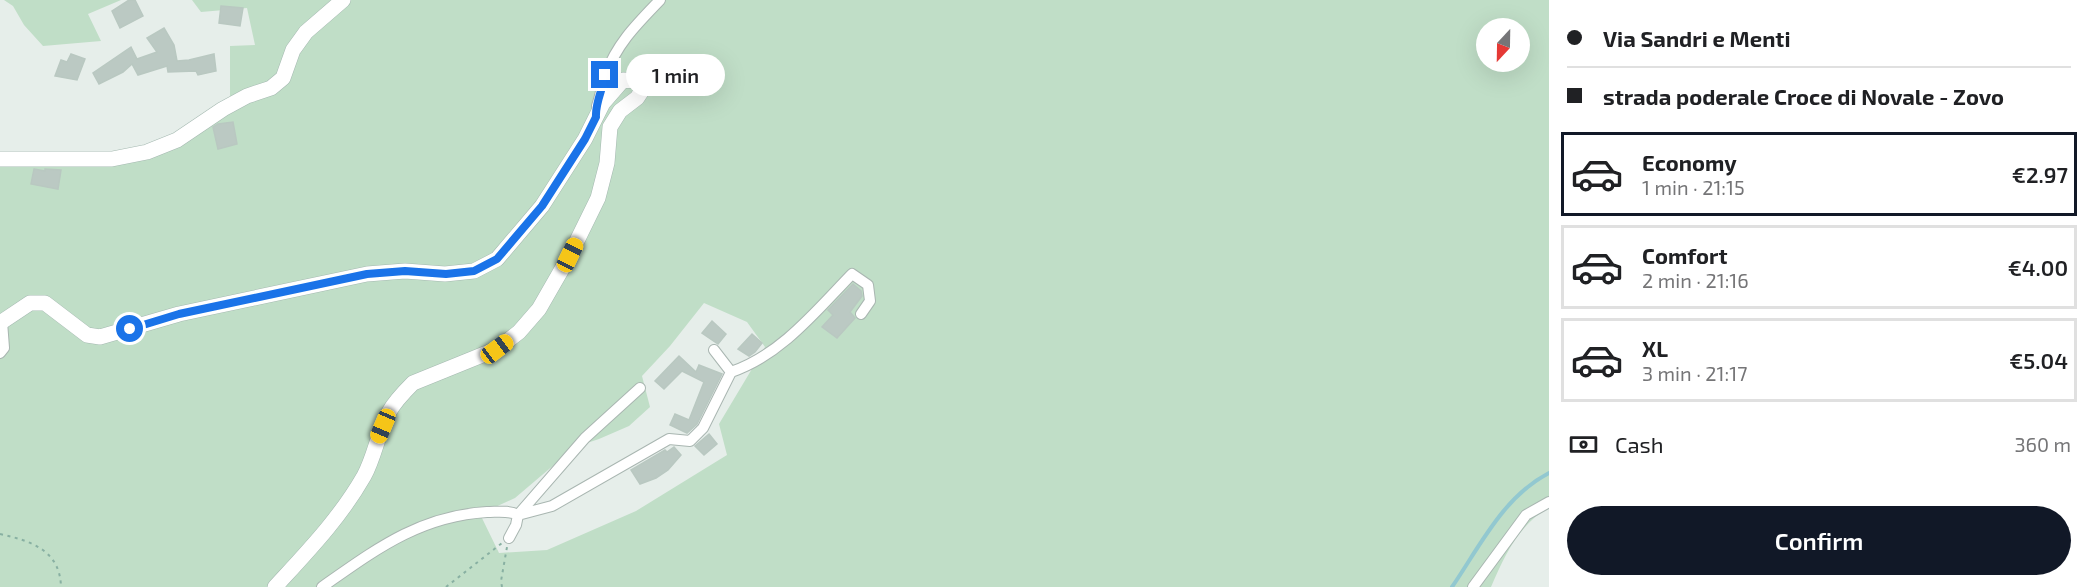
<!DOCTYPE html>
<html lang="en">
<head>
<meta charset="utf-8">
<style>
  :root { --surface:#fff; --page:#f6f6f6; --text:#202124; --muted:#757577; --line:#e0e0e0; --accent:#111827 }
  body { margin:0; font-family:"Exo 2",sans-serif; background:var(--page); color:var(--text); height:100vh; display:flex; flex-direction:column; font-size:22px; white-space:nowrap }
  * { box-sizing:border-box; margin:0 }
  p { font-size:20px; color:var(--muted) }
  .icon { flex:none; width:33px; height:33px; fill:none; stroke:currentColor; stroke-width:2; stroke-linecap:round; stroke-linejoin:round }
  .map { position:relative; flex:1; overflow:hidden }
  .details { display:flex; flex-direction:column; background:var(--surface); width:540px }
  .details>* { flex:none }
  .hud { display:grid; align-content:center; height:132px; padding:0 18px; background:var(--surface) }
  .needle { width:39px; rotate:202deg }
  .controls { position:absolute; left:1476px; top:18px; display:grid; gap:12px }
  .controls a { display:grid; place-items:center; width:54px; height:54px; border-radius:50%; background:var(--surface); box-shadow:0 6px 24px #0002; font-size:30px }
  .end { position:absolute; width:27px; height:27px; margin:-14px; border:8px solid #1a73e8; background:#fff; box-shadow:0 0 0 3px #fff }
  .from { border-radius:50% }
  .bubble { position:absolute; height:42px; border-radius:21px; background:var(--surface); box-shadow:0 6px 24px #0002; font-size:20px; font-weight:600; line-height:42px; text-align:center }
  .car { position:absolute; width:18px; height:36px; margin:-18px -9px; border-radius:8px; box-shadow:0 0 4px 2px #0007; background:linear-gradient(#f5c518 24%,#345 0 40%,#f5c518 0 76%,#345 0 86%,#f5c518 0) }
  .hud b { display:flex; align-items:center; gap:21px; height:57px; font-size:22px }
  .hud b+b { border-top:2px solid var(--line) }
  .hud i { width:15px; height:15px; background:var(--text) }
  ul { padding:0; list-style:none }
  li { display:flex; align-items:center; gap:18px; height:84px; margin:0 12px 9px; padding:0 6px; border:3px solid var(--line); border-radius:0px }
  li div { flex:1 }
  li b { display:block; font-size:22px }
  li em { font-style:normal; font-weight:600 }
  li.on { border-color:var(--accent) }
  li>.icon { width:54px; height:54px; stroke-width:1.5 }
  .pay { display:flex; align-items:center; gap:15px; height:66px; padding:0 18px; font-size:22px }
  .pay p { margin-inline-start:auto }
  .primary-button { display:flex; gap:12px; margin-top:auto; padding:12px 18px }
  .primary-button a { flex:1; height:69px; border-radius:36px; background:var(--accent); color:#fff; font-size:24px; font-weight:600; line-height:69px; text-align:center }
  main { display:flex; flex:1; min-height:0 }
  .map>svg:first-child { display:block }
  .green { fill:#c0dec7; fill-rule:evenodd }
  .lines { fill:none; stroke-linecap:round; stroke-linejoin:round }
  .stream { stroke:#92c8d0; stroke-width:4 }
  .building { fill:#bbc9c3; stroke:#b9c8c1; stroke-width:1.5 }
  .street-casing { stroke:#a9b6b1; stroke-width:12 }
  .secondary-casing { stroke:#a5b9b1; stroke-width:16 }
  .path { stroke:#88b0a2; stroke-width:2; stroke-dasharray:3 4.5; stroke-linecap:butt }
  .street { stroke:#fff; stroke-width:10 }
  .secondary { stroke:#fff; stroke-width:15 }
  .route { stroke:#1a73e8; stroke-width:8 }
</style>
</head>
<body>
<main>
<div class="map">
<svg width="1549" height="587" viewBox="0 0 1549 587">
  <rect width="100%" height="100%" fill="#e6eeea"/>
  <path class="green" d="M4,0H121L88,14L101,41L43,46L24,25L13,6Z
    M192,0H1549V507C1517,527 1505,555 1491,587H0V158L142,151L230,102V46L255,45L247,8L201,12ZM1486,28H1520V62H1486ZM704,303L747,322L765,347L719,424L727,455L636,511L547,550L499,553L480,514L515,498L575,447L599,439L629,426L650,407L642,376L670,346Z"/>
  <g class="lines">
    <path class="stream" d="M1452,587C1480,546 1503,497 1549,473"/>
  </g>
  <path class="building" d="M129,0H135L143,16L120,28L112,11Z
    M221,6L243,8L240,26L219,23Z
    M164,28L174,45L177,61L189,60L214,54L216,71L198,75L196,71L168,72L167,66L138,75L132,64L123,72L99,84L93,73L131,47L137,59L157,52L147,38Z
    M71,54L85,59L77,80L55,76L61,60L67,62Z
    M233,122L237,144L218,149L213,127L218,124Z
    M34,169L45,171V169L61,170L58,189L31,184Z
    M853,284L861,291L862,296L850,312L855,318L837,338L822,327L833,315L828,310Z
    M712,321L726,334L718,344L702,333Z
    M752,334L762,343L755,352L749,356L738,349Z
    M679,356L696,372L699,365L722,374L697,424L687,433L670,425L675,414L689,420L704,382L682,371L664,389L655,381Z
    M709,434L717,444L704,455L695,446Z
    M674,447L681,455L668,470L656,478L640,484L631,470L665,450L667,452Z"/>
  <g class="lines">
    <g class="street-casing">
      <path id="street" d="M597,106C601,95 602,84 606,74C617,43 638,23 660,0
        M0,353L4,348L2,322
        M731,372C781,355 816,311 852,274L868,285L870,301L861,314
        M509,538L516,525L518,515L585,438L640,388
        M322,587C375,550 419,516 487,512C498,512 509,510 518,515L552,506L669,439L690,441L703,428L731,372L714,350
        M1473,587L1526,515L1549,502"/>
    </g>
    <g class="secondary-casing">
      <path id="secondary" d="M0,159H112L147,152L177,140L223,109L247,96L271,88L283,78L293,50L306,32L343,0
        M0,323L30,303H45L87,335L100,337L179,314L367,274L405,271L445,274L474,271L497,259L542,206L585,139L603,103L623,80L637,81L643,89L637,98L620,111L610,127L607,163L598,198L570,255L539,309L519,332L497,349L413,383C404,392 395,401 389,412C378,432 375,456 364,476C340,518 308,551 275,587"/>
    </g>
    <path class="path" d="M0,534C31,541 60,550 61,587
      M446,587L502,543
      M502,587L501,581L507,547"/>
    <use href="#street" class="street"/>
    <use href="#secondary" class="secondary"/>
  </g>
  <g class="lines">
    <path class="route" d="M130,329L179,314L367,274L405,271L446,274L474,271L497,259L542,206L585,139L596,117C595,103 603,89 605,75"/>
  </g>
</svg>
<div class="controls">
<a><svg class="needle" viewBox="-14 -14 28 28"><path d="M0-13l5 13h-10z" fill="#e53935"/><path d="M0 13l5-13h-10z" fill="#757577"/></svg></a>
</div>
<i class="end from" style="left:130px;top:329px"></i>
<i class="end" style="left:605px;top:75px"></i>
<div class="bubble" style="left:626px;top:54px;width:99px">1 min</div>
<i class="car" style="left:570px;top:255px;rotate:26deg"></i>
<i class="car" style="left:497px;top:349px;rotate:53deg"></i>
<i class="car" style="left:383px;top:426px;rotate:203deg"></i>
</div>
<section class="details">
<div class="hud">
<b><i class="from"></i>Via Sandri e Menti</b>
<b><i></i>strada poderale Croce di Novale - Zovo</b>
</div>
<ul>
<li class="on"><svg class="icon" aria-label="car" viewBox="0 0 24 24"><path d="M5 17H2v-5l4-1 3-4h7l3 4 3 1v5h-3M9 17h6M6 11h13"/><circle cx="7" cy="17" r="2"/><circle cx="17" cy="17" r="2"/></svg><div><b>Economy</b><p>1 min · 21:15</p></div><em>€2.97</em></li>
<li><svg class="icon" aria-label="car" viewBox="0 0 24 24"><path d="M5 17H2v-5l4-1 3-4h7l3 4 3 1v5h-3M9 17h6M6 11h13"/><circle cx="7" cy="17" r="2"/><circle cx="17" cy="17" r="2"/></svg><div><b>Comfort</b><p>2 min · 21:16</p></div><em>€4.00</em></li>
<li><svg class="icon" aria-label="car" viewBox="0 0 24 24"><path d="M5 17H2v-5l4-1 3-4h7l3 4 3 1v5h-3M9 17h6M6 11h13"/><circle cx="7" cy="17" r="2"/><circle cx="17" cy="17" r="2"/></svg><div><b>XL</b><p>3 min · 21:17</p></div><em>€5.04</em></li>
</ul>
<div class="pay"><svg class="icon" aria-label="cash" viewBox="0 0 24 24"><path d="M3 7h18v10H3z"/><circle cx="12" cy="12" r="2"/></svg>Cash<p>360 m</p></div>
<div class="primary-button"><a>Confirm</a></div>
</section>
</main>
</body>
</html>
